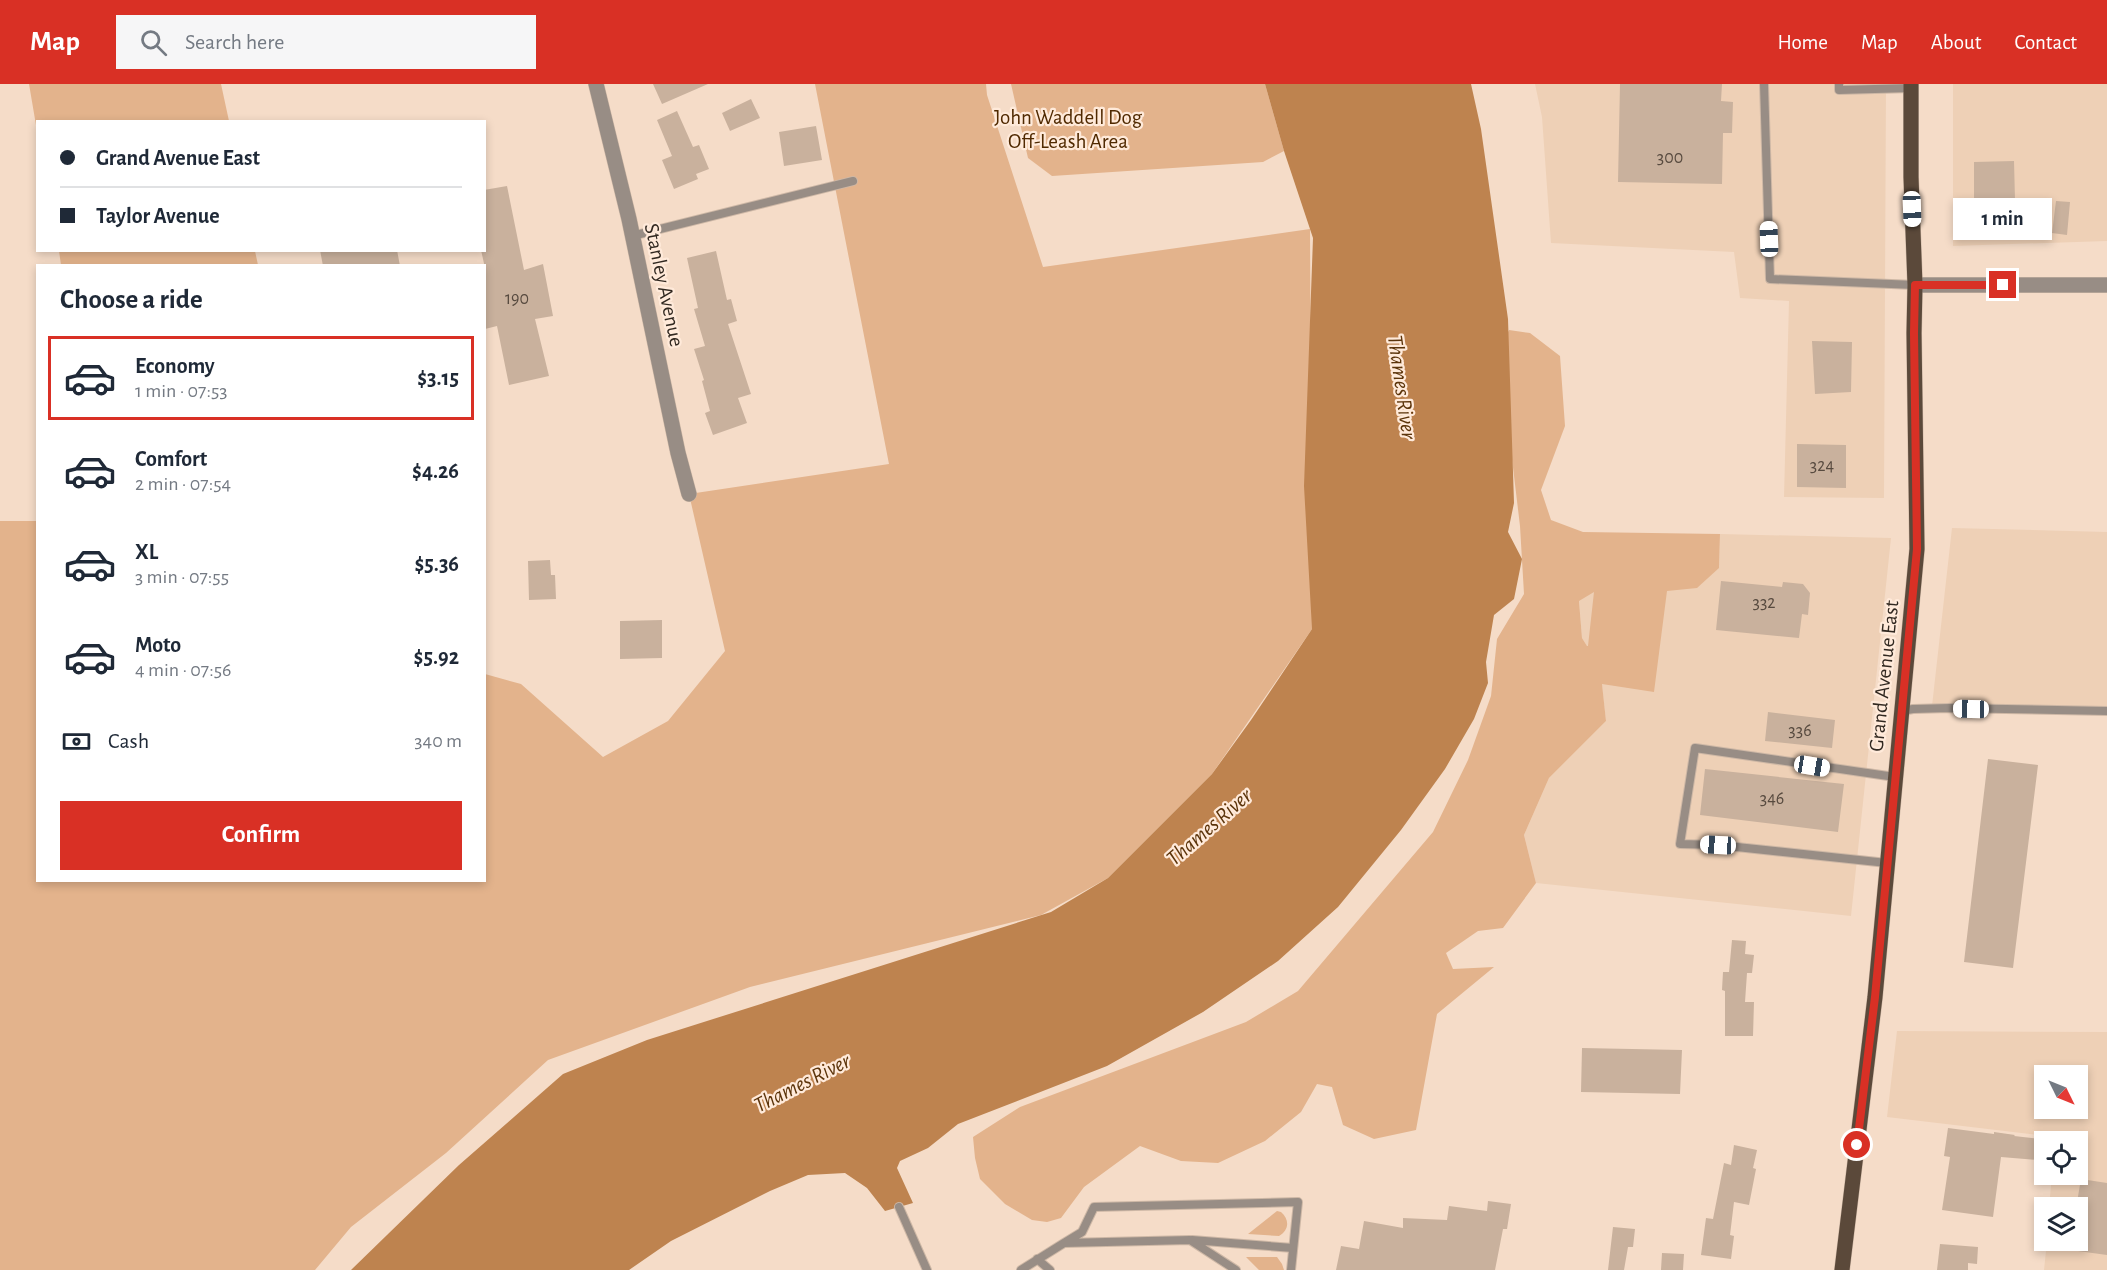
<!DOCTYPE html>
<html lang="en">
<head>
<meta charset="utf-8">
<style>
  :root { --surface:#fff; --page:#f6f6f7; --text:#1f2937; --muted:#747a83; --line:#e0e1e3; --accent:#d93025 }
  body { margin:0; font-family:"Alegreya Sans",sans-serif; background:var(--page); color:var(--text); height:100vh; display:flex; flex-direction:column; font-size:22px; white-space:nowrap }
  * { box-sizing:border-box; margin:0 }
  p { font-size:20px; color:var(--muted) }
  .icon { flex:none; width:33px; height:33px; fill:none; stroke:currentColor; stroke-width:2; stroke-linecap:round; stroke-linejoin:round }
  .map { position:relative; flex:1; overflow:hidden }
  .details { position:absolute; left:36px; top:180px; width:450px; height:618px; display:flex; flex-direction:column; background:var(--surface); border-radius:0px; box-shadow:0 3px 9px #0003 }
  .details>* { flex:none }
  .hud { position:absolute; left:36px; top:36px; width:450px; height:132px; border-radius:0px; box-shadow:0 3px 9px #0003; display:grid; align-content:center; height:132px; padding:0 24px; background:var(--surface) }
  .needle { width:39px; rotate:133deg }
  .fabs { position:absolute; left:2034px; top:981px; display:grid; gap:12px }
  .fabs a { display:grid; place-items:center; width:54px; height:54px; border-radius:0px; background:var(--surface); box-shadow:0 3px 9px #0003; font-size:30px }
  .end { position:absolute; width:27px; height:27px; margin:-14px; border:8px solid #d93025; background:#fff; box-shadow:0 0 0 3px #fff }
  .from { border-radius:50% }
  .bubble { position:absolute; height:42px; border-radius:0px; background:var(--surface); box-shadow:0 3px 9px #0003; font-size:20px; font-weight:700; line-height:42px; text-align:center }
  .car { position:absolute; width:18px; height:36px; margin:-18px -9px; border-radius:8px; box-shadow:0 0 4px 2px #0007; background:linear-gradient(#fff 24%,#345 0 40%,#fff 0 76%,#345 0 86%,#fff 0) }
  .hud b { display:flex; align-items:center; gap:21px; height:57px; font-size:22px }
  .hud b+b { border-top:2px solid var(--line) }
  .hud i { width:15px; height:15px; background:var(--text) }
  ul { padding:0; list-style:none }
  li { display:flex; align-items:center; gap:18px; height:84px; margin:0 12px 9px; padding:0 12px; border:3px solid transparent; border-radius:0px }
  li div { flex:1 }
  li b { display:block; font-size:22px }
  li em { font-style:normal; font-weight:700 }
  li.selected { border-color:var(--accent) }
  li>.icon { width:54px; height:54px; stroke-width:1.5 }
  h2 { padding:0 24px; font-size:27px; line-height:72px }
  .pay { display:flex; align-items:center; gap:15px; height:66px; padding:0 24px; font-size:22px }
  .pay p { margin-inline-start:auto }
  .action { display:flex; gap:12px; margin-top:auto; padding:12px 24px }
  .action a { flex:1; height:69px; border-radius:0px; background:var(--accent); color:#fff; font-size:24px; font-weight:700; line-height:69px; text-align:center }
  header { display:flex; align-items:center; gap:36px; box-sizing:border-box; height:84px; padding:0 30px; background:var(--accent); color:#fff }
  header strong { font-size:28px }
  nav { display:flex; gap:33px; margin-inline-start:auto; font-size:21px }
  .search { width:420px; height:54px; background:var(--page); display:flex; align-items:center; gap:15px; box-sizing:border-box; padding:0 21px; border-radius:0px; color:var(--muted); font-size:22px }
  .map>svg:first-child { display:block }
  .built { fill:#eed0b6; fill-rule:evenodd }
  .green { fill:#e3b38c; fill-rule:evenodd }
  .water { fill:#be834f }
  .building { fill:#c9b19d }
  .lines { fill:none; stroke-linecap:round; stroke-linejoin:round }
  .service-casing { stroke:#ceb8a6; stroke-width:10 }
  .minor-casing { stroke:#ceb8a6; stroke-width:16 }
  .primary-casing { stroke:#ceb8a6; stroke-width:16 }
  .service { stroke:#988d85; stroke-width:8 }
  .minor { stroke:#988d85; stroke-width:15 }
  .primary { stroke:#5b493a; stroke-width:15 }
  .route { stroke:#d93025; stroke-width:8 }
  .labels { text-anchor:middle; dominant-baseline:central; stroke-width:4.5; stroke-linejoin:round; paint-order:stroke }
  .number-label { font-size:18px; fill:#574a3f }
  .park-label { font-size:21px; fill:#502900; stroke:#ffeada }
  .street-label { font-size:21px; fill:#312820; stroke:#ffeada }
  .water-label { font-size:22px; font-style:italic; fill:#5c340a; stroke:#ffeada }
</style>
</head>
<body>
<header>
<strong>Map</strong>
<div class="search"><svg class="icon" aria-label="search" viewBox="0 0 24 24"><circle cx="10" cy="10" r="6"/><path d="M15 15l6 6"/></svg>Search here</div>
<nav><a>Home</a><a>Map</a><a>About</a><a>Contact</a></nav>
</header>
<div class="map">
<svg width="2107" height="1186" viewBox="0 0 2107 1186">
  <rect width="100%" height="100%" fill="#f5dcc8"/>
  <path class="built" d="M1535,0H1886L1884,414L1784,413L1789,217L1740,214L1734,168L1551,159L1542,33Z
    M1953,0H2107V157L1953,162Z
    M1952,444L2107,448V626L1932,622Z
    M1720,450L1891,454L1851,832L1536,799L1524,751L1549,694L1606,637L1600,583L1582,554L1579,516L1607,500L1719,484Z
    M1897,947L2107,948V1186H2044L2047,1157L2078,1156V1124L2049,1123L2052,1091L2078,1090V1058L2054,1057V1053L1887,1033ZM2044,992H2078V1024H2044Z"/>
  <path class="green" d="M29,0H221L229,37L38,38L37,47Z
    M815,0H986L987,11L1043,183L1310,145L1312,545L1212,690L1108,794L1041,831L750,903L548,976L446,1069L351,1143L315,1186H0V437H37L38,796H484L485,590L521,600L603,673L668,637L725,567L689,410L889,380Z
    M1011,0H1265L1284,67L1263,78L1052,92L1028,74Z
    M59,167H255L258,181H61Z
    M1509,246L1530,249L1560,272L1565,342L1541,406L1551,436L1583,448L1720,450L1719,484L1697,504L1667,507L1654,608L1602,600L1606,637L1549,694L1524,751L1536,799L1503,844L1478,847L1446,869L1453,885L1494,883L1437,930L1416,1046L1374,1055L1343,1041L1332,1003L1317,1000L1301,1028L1265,1057L1218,1079L1181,1077L1140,1062L1084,1103L1061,1134L1047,1138L1032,1136L1005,1120L980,1095L975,1074L973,1053L1020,1023L1246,938L1298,907L1433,748L1468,676L1491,612L1497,555L1524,510L1520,442L1499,266ZM1594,508L1588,562H1587L1582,554L1579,517Z
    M1277,1127L1281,1128C1290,1136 1289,1146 1279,1152L1248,1150Z
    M1246,1173H1277L1282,1180L1284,1186H1259Z"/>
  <path class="water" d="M1265,0H1471L1481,45L1508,235L1514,419L1508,448L1522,475L1514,515L1494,531L1486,578L1488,599L1474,635L1445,685L1401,746L1338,823L1278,877L1203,928L1107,982L958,1040L928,1064L900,1077L897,1084L913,1119L885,1127L867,1104L845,1089L808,1091L770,1107L671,1157L629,1186H351L459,1081L563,990L647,956L1051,828L1108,794L1212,690L1251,636L1312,545L1304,402L1313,154L1284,67Z"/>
  <path class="building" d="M653,0H708L662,20Z
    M1620,0H1722L1721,17L1733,18L1732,49H1723L1722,100L1618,98Z
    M751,15L760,34L730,47L722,29Z
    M677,27L693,63L699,61L709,85L696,90L698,95L674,105L662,76L672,72L657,36Z
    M816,42L822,76L784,82L779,48Z
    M2014,77L2015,116L1974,117V78Z
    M507,102L524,186L543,180L553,232L535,235L549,292L509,301L497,242L485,245V184L481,166H484V106Z
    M2056,117L2070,118L2067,151L2052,149Z
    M320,166H397L400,182H323Z
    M716,167L727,216L731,215L737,237L728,240L751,310L738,314L747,339L713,351L705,329L710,327L702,297L704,296L694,265L705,262L694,225L698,224L687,174Z
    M1812,257L1852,258L1851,308L1815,310Z
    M1797,360L1846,361V404L1797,403Z
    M550,476L551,491H555L556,515L529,516L528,477Z
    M1721,497L1782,503L1783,498L1803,500L1810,509L1808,531L1802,530L1799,554L1716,546Z
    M662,536V574L620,575V537Z
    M1768,628L1835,636L1832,664L1765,657Z
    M1988,675L2038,681L2013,884L1964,878Z
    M1705,685L1844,700L1838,748L1700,731Z
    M1732,856L1746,857L1745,870L1754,871L1752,889H1747L1745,918H1754L1753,952H1725V907L1722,906L1723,888H1729Z
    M1582,964L1682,966L1680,1010L1581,1008Z
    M1948,1044L1994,1050V1048L2015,1051L2014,1052L2040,1055L2038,1076L2001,1073L1993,1133L1942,1126L1950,1073L1944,1072Z
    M1734,1061L1757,1066L1753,1084L1756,1085L1749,1121L1734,1118L1730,1151L1734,1152L1731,1175L1701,1171L1706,1134L1713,1135L1724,1079L1731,1081Z
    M2081,1095L2107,1099V1171L2078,1167L2076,1124Z
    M1488,1117L1511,1120L1507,1145H1503L1495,1186H1336L1341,1162L1359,1165L1364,1137L1403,1144V1134L1447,1136L1449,1122L1487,1127Z
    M1613,1143L1635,1145L1633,1163H1628L1624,1186H1608Z
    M1940,1160L1978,1163L1977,1180L1968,1179V1186H1937Z
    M1662,1169L1684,1170L1683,1186H1661Z"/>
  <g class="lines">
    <g class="service-casing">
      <path id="service" d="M1764,0L1770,195L1915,201
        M1839,0V6L1911,4
        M632,152L853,97
        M1902,627L1913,625L1949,624L2107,627
        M1887,779L1718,761L1680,760L1695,664L1895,693
        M899,1123L927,1186
        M1192,1156L1293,1164
        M1064,1159L1082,1148L1094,1123L1298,1118L1291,1186
        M1037,1175L1050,1186
        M1021,1186L1064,1159L1190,1156L1236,1186"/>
    </g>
    <g class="minor-casing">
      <path id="minor" d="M596,0L629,135L678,369L689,410
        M1915,201H2107"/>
    </g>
    <g class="primary-casing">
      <path id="primary" d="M1842,1186L1875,913L1917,465L1914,249L1915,201L1911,93V0"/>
    </g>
    <use href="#service" class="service"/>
    <use href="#minor" class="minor"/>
    <use href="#primary" class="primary"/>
  </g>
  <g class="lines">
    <path class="route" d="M1857,1061L1875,913L1917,465L1914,249L1915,201H2003"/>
  </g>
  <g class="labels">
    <g class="number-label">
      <text x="1670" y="74">300</text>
      <text x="517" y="215">190</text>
      <text x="1822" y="382">324</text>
      <text x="1764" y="519">332</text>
      <text x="1800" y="647">336</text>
      <text x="1772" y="715">346</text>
    </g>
    <g class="park-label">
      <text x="1068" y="33">John Waddell Dog<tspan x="1068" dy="24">Off-Leash Area</tspan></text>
    </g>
    <g class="street-label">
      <text transform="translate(664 201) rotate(78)">Stanley Avenue</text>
      <text transform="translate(1884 592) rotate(-84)">Grand Avenue East</text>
    </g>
    <g class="water-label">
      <text transform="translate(1402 303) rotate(82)">Thames River</text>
      <text transform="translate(1209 743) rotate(-41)">Thames River</text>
      <text transform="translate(802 999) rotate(-27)">Thames River</text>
    </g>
  </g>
</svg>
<div class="fabs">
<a><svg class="needle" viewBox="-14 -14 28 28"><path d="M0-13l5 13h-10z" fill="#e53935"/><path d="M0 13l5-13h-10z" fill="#747a83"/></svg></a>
<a><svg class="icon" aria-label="locate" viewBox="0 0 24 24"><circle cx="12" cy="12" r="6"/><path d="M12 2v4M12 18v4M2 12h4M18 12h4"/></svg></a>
<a><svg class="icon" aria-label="layers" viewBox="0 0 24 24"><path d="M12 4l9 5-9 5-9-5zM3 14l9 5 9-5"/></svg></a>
</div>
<i class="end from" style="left:1857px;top:1061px"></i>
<i class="end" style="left:2003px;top:201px"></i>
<div class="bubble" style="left:1953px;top:114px;width:99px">1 min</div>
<i class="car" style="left:1912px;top:125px;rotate:178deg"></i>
<i class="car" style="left:1769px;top:155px;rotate:358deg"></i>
<i class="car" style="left:1971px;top:625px;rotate:271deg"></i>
<i class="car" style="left:1812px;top:682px;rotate:99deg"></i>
<i class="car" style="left:1718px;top:761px;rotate:273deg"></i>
<div class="hud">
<b><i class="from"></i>Grand Avenue East</b>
<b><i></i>Taylor Avenue</b>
</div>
<section class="details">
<h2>Choose a ride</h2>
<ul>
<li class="selected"><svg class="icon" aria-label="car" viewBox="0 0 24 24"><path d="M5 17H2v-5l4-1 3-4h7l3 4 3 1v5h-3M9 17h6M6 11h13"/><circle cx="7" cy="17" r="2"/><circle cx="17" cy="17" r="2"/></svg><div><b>Economy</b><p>1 min · 07:53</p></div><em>$3.15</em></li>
<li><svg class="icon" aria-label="car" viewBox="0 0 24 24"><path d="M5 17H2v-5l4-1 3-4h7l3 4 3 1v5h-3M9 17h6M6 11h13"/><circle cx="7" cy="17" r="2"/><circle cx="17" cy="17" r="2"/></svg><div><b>Comfort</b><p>2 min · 07:54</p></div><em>$4.26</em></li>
<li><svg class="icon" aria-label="car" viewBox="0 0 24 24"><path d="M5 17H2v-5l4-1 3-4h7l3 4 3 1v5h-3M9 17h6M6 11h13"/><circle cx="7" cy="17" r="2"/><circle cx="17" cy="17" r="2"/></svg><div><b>XL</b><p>3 min · 07:55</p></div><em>$5.36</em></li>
<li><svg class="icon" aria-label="car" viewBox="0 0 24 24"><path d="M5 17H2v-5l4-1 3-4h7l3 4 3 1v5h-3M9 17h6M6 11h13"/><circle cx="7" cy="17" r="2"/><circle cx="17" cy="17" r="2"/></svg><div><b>Moto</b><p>4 min · 07:56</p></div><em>$5.92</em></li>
</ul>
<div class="pay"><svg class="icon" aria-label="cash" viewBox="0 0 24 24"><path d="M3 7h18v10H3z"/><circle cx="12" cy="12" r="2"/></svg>Cash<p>340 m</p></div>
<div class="action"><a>Confirm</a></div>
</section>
</div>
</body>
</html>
